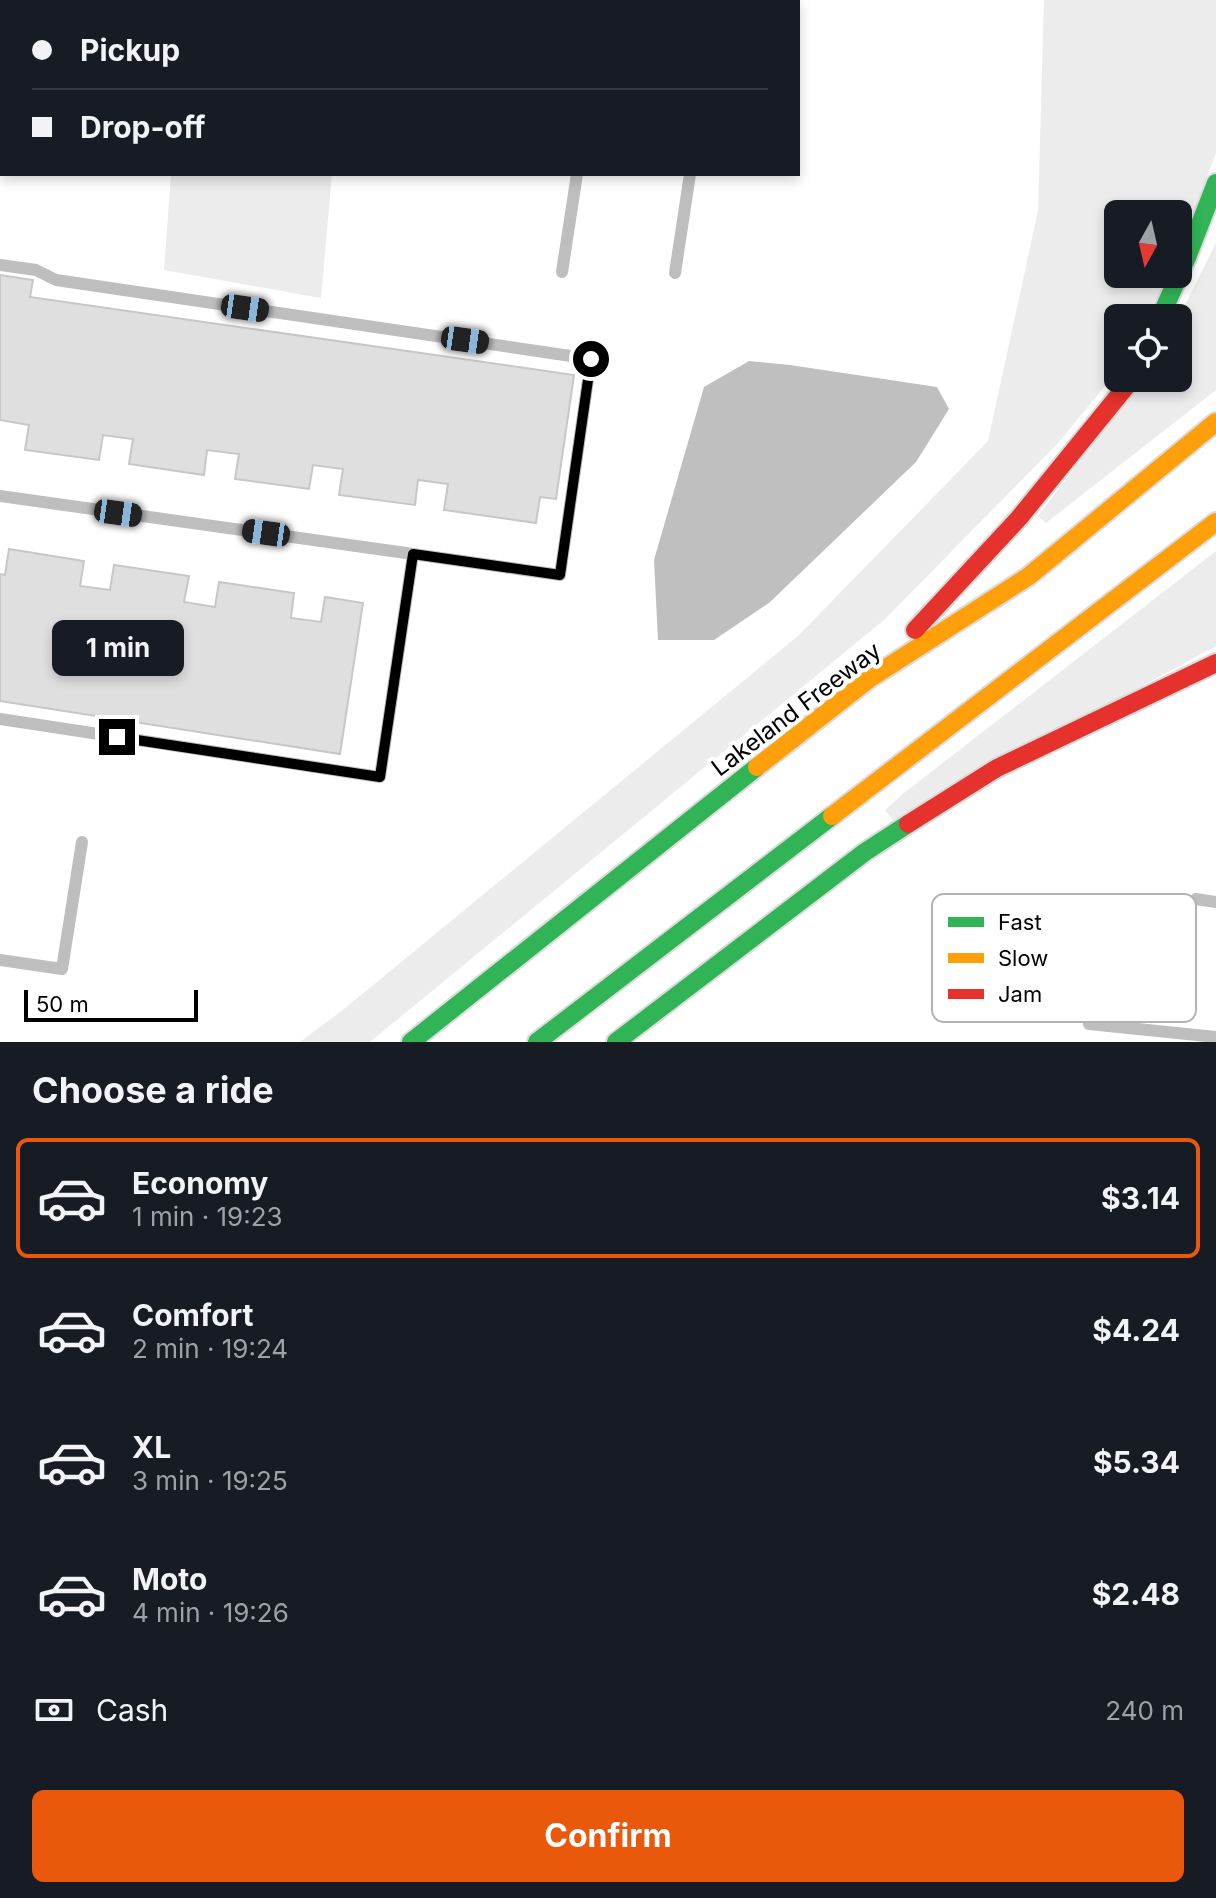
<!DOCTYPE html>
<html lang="en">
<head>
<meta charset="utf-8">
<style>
  :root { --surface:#171b24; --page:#20242c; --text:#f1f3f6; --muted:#9ea1a6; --line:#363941; --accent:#ea580c }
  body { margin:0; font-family:Inter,sans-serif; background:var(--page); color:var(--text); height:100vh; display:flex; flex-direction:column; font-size:30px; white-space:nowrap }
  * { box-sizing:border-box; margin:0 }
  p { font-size:26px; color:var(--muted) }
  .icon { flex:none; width:44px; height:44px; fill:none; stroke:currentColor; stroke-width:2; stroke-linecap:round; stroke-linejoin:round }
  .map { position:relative; height:1042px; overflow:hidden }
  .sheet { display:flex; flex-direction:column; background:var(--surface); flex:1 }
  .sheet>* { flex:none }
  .top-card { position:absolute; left:0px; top:0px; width:800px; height:176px; box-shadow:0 4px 12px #0003; display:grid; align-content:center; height:176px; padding:0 32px; background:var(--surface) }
  .needle { width:52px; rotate:188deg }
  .fabs { position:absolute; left:1104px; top:200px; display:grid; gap:16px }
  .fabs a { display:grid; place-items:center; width:88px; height:88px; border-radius:12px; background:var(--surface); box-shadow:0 4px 12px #0003; font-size:40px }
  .scale { position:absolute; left:24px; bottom:20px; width:174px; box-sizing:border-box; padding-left:8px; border:4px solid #000; border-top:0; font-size:22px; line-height:28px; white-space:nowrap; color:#000; -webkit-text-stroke:6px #fff; paint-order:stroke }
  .end { position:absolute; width:36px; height:36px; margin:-18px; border:10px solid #000; background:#fff; box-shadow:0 0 0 4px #fff }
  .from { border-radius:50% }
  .bubble { position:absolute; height:56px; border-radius:12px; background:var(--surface); box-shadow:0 4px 12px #0003; font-size:26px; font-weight:700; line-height:56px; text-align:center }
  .car { position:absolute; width:24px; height:48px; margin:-24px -12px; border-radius:10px; box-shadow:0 0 6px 2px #0007; background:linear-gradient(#222 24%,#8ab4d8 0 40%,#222 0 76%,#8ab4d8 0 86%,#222 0) }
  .top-card b { display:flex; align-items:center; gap:28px; height:76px; font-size:30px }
  .top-card b+b { border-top:2px solid var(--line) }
  .top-card i { width:20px; height:20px; background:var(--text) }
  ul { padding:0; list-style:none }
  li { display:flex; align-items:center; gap:24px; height:120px; margin:0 16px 12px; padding:0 16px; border:4px solid transparent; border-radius:12px }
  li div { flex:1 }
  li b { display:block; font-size:30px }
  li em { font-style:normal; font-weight:700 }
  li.selected { border-color:var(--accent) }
  li>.icon { width:72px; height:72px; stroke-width:1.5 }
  h2 { padding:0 32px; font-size:36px; line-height:96px }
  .pay { display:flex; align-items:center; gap:20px; height:88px; padding:0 32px; font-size:30px }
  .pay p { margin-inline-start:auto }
  .action { display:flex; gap:16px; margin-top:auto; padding:16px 32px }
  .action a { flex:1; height:92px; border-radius:12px; background:var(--accent); color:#fff; font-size:32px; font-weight:700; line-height:92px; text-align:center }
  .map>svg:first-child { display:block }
  .green { fill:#ececec }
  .water { fill:#bfbfbf }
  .building { fill:#dfdfdf; stroke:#c7c7c7; stroke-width:2 }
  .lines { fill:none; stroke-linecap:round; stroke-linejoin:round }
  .fast-casing { stroke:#dbdbdb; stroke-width:22 }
  .slow-casing { stroke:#dbdbdb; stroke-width:22 }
  .jam-casing { stroke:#dbdbdb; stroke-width:22 }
  .lane { stroke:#bebebe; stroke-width:12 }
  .fast { stroke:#30b455; stroke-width:18 }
  .slow { stroke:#ff9f0a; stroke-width:18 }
  .jam { stroke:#e5322d; stroke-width:18 }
  .route { stroke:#000; stroke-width:10 }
  .labels { text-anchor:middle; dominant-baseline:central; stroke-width:8; stroke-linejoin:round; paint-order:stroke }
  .street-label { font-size:24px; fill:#000; stroke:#fff }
  .key { fill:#fff; stroke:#b2b2b2; stroke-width:2 }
  .key-label { font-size:22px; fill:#000 }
</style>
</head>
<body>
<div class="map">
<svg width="1216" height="1042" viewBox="0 0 1216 1042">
  <rect width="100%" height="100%" fill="#fff"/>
  <path class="green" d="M194,0H347V2H193Z
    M1044,0H1216V153L1178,253V214H1118V274H1170L1146,318H1118V370L1059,442L884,620L370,1042H300L344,1009L798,636L988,441L1038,211Z
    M171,174H332L321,298L164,270Z
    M1216,243V390L1046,523L1038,516L1143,378H1178V319Z
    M1216,551V646L893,820L885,810L904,793Z"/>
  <path class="water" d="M749,361L790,365L937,387L949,409L916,462L769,603L714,640H658L654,560L704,387Z"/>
  <path class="building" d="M0,0H194L193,2H2V106L0,105Z
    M0,275L33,280L30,297L574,375L556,499L540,497L536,523L444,510L448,484L418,480L415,505L339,495L343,469L313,465L309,489L235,479L239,454L207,450L204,475L129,464L133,439L103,435L99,460L25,450L29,425L0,420Z
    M9,549L84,561L80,586L110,590L114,565L189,576L184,602L215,607L219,582L294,593L291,618L321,622L325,597L363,603L340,754L0,701V574L5,575Z"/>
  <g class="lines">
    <g class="fast-casing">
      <path id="fast" d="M1160,318L1188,255L1216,183
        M411,1042L757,767
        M537,1042L832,816
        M616,1042L865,852L908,824"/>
    </g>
    <g class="slow-casing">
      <path id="slow" d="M757,767L869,679L1029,576L1216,422
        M832,816L1216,522"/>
    </g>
    <g class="jam-casing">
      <path id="jam" d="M915,630L1019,518L1133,378
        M908,824L997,768L1216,663"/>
    </g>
    <path class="lane" d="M602,2L603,0
      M716,2V0
      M0,265L36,270L56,280L591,359L560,575L413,554
      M562,272L577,174
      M675,273L690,174
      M0,496L413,554L380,777L0,719
      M1196,899L1216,902
      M0,960L62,969L82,842
      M1089,1024L1216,1037"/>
    <use href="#fast" class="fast"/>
    <use href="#slow" class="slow"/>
    <use href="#jam" class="jam"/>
  </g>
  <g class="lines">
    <path class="route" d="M117,737L380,777L413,554L560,575L591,359"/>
  </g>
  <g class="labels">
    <g class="street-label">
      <text transform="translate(796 709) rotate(-37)">Lakeland Freeway</text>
    </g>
  </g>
  <rect x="932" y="894" width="264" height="128" rx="12" class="key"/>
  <rect x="948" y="917" width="36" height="10" fill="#30b455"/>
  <rect x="948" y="953" width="36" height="10" fill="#ff9f0a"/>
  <rect x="948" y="989" width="36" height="10" fill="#e5322d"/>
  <g class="key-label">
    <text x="998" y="930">Fast</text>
    <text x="998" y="966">Slow</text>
    <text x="998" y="1002">Jam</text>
  </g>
</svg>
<div class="fabs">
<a><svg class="needle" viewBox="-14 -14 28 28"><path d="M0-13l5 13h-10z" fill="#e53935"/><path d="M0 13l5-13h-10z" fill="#9ea1a6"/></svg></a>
<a><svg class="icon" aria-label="locate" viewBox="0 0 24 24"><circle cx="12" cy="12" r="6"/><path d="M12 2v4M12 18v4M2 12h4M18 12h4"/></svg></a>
</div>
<div class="scale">50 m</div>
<i class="end from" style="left:591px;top:359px"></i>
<i class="end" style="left:117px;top:737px"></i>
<div class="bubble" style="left:52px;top:620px;width:132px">1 min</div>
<i class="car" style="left:245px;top:308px;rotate:98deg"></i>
<i class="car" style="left:465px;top:340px;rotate:98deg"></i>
<i class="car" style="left:118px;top:513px;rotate:98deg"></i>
<i class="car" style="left:266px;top:533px;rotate:278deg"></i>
<div class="top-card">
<b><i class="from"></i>Pickup</b>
<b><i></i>Drop-off</b>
</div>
</div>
<section class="sheet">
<h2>Choose a ride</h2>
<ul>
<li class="selected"><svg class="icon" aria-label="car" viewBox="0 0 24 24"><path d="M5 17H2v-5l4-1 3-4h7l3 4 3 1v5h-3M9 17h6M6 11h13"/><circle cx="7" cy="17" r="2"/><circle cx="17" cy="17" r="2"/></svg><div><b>Economy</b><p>1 min · 19:23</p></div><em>$3.14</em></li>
<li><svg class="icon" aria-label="car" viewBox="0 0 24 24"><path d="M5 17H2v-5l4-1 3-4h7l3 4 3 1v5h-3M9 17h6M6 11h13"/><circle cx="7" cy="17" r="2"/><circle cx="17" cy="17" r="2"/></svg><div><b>Comfort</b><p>2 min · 19:24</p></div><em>$4.24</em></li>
<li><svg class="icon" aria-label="car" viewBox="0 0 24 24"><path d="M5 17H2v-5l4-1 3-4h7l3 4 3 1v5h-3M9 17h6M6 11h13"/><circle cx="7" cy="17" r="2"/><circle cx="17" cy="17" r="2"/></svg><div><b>XL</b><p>3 min · 19:25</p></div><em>$5.34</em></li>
<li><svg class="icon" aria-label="car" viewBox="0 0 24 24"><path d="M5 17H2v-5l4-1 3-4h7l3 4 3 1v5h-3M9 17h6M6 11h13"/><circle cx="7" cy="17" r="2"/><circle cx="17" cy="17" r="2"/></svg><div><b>Moto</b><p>4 min · 19:26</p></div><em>$2.48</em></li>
</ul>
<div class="pay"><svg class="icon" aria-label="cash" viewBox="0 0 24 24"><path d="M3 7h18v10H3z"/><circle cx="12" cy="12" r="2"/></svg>Cash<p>240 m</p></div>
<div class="action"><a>Confirm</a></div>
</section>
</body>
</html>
